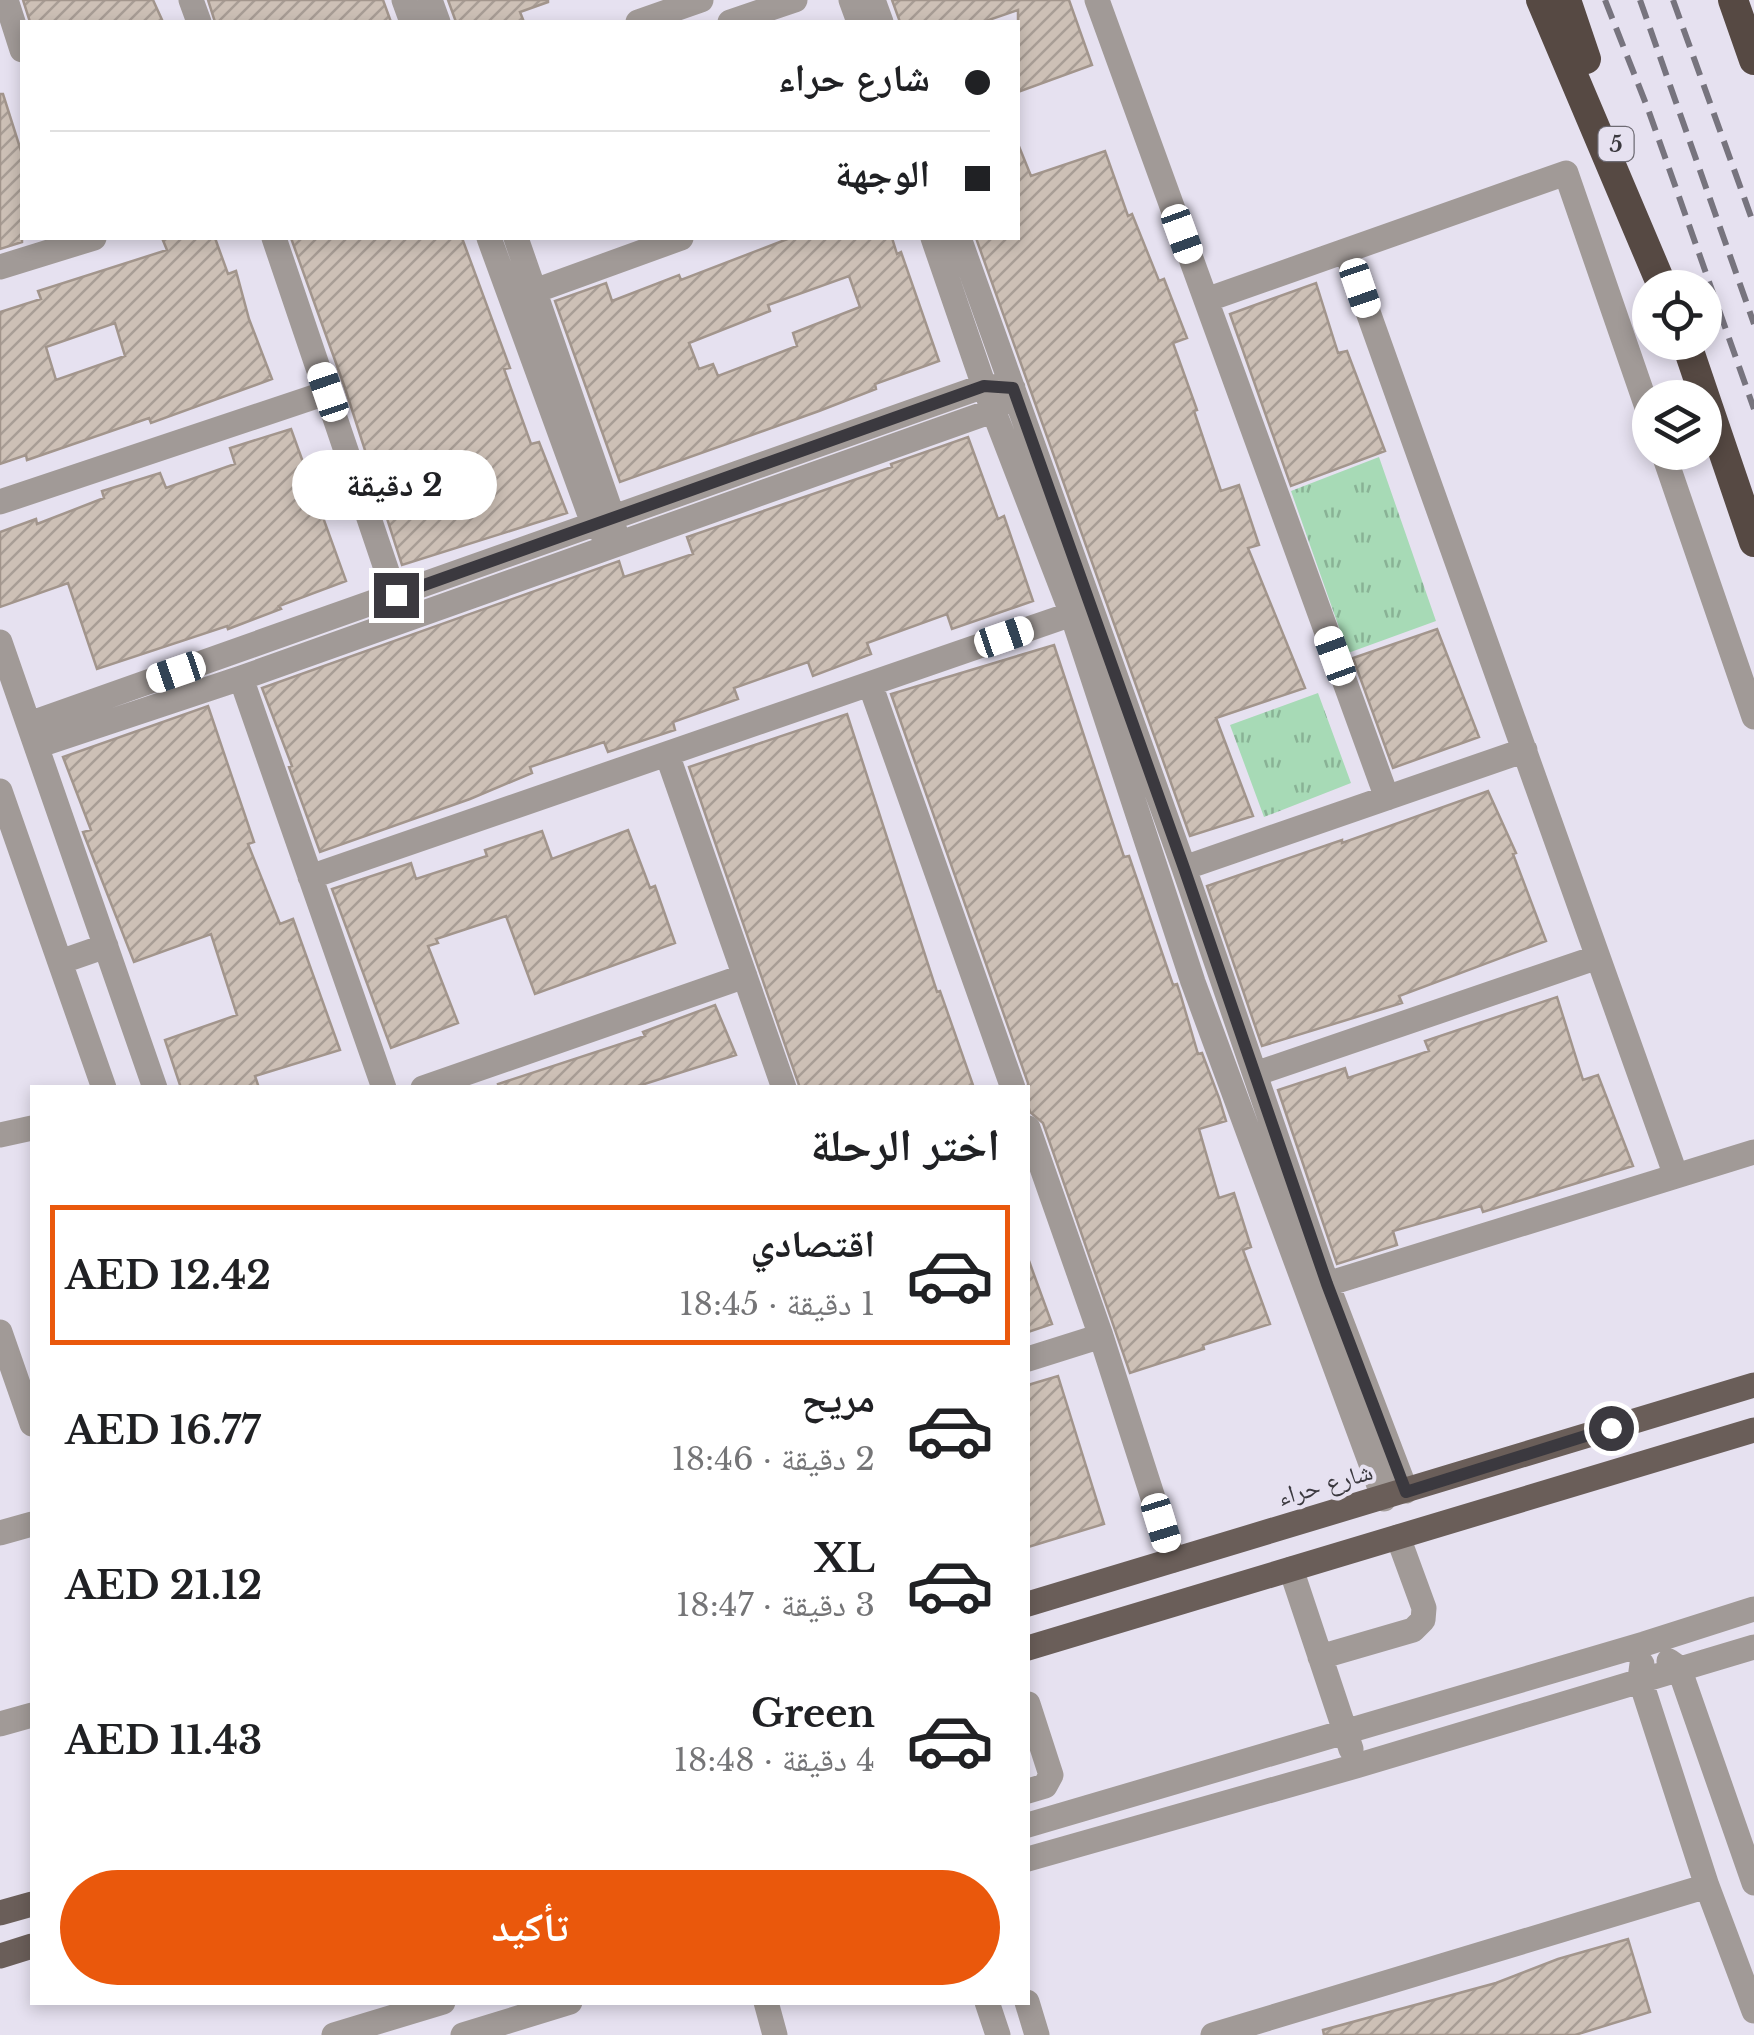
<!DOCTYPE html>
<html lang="ar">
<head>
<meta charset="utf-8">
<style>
  :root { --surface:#fff; --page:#f2f2f2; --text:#202124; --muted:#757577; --line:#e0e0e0; --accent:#ea580c }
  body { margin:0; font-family:"Libre Baskerville","Noto Naskh Arabic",serif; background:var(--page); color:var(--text); direction:rtl; height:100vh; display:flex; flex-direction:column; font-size:38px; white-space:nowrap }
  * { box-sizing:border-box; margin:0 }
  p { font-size:32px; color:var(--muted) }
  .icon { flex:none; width:55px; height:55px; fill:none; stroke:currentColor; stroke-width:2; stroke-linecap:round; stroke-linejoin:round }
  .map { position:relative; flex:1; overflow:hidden; direction:ltr }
  .panel { position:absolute; left:30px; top:1085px; width:1000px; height:920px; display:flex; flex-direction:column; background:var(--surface); border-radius:0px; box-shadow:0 5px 15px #0003; direction:rtl }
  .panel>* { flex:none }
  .banner { position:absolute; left:20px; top:20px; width:1000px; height:220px; border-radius:0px; box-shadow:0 5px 15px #0003; direction:rtl; display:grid; align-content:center; height:220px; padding:0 30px; background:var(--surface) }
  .fabs { position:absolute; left:1632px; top:270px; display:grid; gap:20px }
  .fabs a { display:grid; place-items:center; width:90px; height:90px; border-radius:50%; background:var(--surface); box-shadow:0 5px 15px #0003; font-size:50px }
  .end { position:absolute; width:45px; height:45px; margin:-22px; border:12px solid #3b393f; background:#fff; box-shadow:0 0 0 5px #fff }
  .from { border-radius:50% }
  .bubble { position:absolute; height:70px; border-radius:35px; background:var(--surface); box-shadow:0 5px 15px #0003; font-size:32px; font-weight:700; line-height:70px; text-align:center; direction:rtl }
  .car { position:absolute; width:30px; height:60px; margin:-30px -15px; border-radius:12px; box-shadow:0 0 8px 2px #0007; background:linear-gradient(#fff 24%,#345 0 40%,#fff 0 76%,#345 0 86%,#fff 0) }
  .banner b { display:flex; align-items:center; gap:35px; height:95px; font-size:38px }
  .banner b+b { border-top:2px solid var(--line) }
  .banner i { width:25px; height:25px; background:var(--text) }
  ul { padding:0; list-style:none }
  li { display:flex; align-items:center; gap:30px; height:140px; margin:0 20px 15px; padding:0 10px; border:5px solid transparent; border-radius:0px }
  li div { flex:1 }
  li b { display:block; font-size:38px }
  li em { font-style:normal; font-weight:700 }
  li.current { border-color:var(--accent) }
  li>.icon { width:90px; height:90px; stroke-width:1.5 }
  h2 { padding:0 30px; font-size:45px; line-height:120px }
  .button { display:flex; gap:20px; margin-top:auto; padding:20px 30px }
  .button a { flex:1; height:115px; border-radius:60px; background:var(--accent); color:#fff; font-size:40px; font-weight:700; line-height:115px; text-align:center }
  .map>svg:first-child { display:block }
  .park { fill:url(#park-tufts) }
  .building { fill:url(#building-hatch); stroke:#a2958c; stroke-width:2.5; fill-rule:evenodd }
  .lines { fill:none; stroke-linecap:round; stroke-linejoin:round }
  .minor { stroke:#a19a97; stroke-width:25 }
  .major { stroke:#6a5e59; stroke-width:25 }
  .highway { stroke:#564943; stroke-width:30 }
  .rail { stroke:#77747e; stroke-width:6; stroke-dasharray:20 10; stroke-linecap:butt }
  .route { stroke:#3b393f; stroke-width:12 }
  .labels { text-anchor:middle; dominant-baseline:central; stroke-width:8; stroke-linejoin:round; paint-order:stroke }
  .shield { fill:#e6e1f0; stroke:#6e6b74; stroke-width:2.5 }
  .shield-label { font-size:22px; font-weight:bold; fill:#3b393f }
  .street-label { font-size:25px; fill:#3b393f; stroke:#e6e1f0 }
</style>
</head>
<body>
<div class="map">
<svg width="1754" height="2035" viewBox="0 0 1754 2035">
  <defs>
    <pattern id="park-tufts" width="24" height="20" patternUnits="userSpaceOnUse" patternTransform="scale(2.5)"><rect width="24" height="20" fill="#a7dab6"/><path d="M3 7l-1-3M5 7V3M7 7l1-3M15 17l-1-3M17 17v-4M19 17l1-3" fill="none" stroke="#89b295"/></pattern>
    <pattern id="building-hatch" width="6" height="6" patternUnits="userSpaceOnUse" patternTransform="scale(2.5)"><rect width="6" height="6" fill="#cdc0b6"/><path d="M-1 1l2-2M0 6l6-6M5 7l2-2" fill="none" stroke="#a89d95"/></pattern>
  </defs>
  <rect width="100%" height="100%" fill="#e6e1f0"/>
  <path class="park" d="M1379,457L1436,621L1348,653L1291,491Z
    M1318,693L1351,783L1264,817L1230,725Z"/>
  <path class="building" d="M23,0H153L163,22H30Z
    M208,0H383L391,22H215Z
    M448,0H548V2L520,12L524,22H456Z
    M892,0H1069L1092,65L1018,92V10L983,22H900Z
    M0,94H3L22,154V242L0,249Z
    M1018,144L1031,176L1105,151L1128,216L1132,214L1159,281L1164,279L1187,338L1173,343L1197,410L1194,411L1221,491L1239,485L1259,545L1248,548L1305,688L1216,718L1253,816L1190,836L976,238H1018Z
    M162,238H215L228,274L236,271L249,319L272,379L151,423L149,418L27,460L26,455L0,464V312L41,299L38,291L167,250ZM115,323L125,356L56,380L46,347Z
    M291,238H462L510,368L504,369L531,444L539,442L567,513L402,565L345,388Z
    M790,238H892L897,254L901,252L939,361L875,384L876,389L819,411L620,482L555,301L606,283L612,301L679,275L681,280ZM849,276L860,307L793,333L797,346L718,376L713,364L699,369L689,343L770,311L768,305Z
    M1316,283L1338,353L1347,351L1385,451L1291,486L1230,314Z
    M291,429L346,581L279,606L281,609L228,629L227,626L97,669L68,583L0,607V532L36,519L37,524L104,498L102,491L160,473L166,488L235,464L230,448Z
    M968,437L998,519L1004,516L1033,601L952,629L947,614L867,643L871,654L813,676L808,662L734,688L738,699L673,722L675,730L608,752L604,742L530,767L532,773L470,799L320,852L289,767L292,766L262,688L619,561L624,577L693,554L687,537L892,467L891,464Z
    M1437,629L1479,737L1393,768L1353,658Z
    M1054,645L1124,857L1129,856L1173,985L1177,984L1180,993L1198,1054L1202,1053L1219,1098L1226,1121L1199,1129L1219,1198L1234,1193L1251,1247L1243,1250L1270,1324L1203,1345L1204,1349L1130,1373L1043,1123L1030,1112L1028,1105V1083L891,694Z
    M208,706L254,842L248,844L280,924L293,919L340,1050L255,1076L259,1088H181L165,1040L237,1015L211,934L134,962L83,832L91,830L63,757Z
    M847,714L937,992L940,991L974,1088H800L689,767Z
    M1488,791L1516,853L1513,854L1546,941L1399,996L1402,1003L1262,1046L1207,886L1342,840V843Z
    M628,830L650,888L655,886L675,943L535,994L506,916L436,939L438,943L428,946L458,1023L391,1048L332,889L411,863L416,879L487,856L485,850L542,831L552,859Z
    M1557,997L1583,1080L1598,1075L1633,1166L1483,1212L1481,1206L1393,1231L1397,1245L1337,1264L1278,1090L1345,1068L1348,1078L1429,1051L1425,1041Z
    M715,1005L736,1055L632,1088H499L498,1084L645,1036L643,1032Z
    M1029,1261L1052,1324L1028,1332V1262Z
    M1058,1376L1104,1524L1028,1547V1385Z
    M1628,1939L1650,2012L1575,2035H1324L1323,2030L1496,1983L1558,1959Z"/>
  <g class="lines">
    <path class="minor" d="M6,0L22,50
      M191,0L199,22
      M404,0L412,22
      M430,0L438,22
      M851,0L859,22
      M873,0L881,22
      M1097,0L1387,798
      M638,22L701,0
      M730,22L795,0
      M274,238L395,595
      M489,238L594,526L605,534
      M516,238L613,518L615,534
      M933,238L984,386L1072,614L1193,982L1384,1499
      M959,238L1184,868L1327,1284L1406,1491
      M1347,253L1676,1176
      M0,267L94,238
      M521,296L681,238
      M1206,300L1566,173L1650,416
      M1663,452L1754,717
      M0,502L329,392
      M0,642L155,1088
      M241,678L384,1088
      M870,684L1013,1088
      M29,724L984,386L1013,388L995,410L241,678L37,746
      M667,754L784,1088
      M0,791L104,1088
      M1184,868L1525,750
      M310,877L1072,614
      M60,962L106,946
      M1255,1074L1598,957
      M423,1088L745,976
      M1028,1128L1101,1336L1173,1560
      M0,1135L32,1128
      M1327,1284L1754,1152
      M0,1332L32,1424
      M1028,1359L1101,1336
      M0,1533L32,1524
      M1291,1569L1351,1749
      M1320,1657L1413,1630L1423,1620L1424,1608L1398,1537
      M1669,1661L1679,1668L1754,1883
      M1642,1664L1640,1679L1707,1886L1754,2011
      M1028,1704L1051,1775L1045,1786L1028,1791
      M0,1724L32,1715
      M1028,1825L1644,1644L1754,1609
      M1028,1859L1356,1766L1754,1647
      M766,2002L775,2035
      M987,2002L998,2035
      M1027,2002L1037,2035
      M334,2035L443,2002
      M463,2035L570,2002
      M1213,2035L1707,1886"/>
    <path class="major" d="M1028,1604L1754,1385
      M1028,1648L1754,1430
      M0,1913L32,1904
      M0,1956L32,1946"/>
    <path class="highway" d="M1541,0L1663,288
      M1566,0L1586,59
      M1733,0L1754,60
      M1686,342L1705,398
      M1705,398L1754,542"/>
    <path class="rail" d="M1605,0L1648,109L1754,409
      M1640,0L1754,324
      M1673,0L1754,225"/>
  </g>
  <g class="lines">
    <path class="route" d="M396,595L984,386L1013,388L1184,868L1327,1284L1406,1492L1611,1428"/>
  </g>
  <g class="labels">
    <rect class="shield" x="1598.5" y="127" width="35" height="34" rx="8"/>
    <g class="shield-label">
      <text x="1616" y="144">5</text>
    </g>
    <g class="street-label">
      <text transform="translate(1325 1484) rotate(-16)">شارع حراء</text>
    </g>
  </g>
</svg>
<div class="fabs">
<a><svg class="icon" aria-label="locate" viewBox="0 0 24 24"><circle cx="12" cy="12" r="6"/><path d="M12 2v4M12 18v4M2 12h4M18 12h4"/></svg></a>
<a><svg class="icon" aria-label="layers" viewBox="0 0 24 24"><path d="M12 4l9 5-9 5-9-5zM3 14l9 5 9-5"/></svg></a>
</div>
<i class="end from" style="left:1611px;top:1428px"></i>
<i class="end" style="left:396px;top:595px"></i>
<div class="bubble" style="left:292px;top:450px;width:205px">2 دقيقة</div>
<i class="car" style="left:1182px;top:234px;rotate:160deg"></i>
<i class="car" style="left:1360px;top:288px;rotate:161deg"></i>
<i class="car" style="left:328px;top:392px;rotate:341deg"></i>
<i class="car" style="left:1004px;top:637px;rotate:71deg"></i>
<i class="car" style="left:1335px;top:656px;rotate:340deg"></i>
<i class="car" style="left:176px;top:672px;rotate:251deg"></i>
<i class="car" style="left:1161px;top:1523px;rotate:163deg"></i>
<div class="banner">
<b><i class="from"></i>شارع حراء</b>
<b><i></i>الوجهة</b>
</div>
<section class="panel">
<h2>اختر الرحلة</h2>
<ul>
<li class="current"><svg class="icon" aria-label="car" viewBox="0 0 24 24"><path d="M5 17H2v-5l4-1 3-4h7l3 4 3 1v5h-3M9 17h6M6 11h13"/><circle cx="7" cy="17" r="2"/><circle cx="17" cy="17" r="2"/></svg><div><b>اقتصادي</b><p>1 دقيقة · 18:45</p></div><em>AED 12.42</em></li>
<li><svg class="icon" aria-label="car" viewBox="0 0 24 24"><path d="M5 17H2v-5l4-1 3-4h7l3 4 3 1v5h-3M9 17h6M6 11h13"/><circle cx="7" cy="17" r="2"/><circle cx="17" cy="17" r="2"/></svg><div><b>مريح</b><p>2 دقيقة · 18:46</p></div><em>AED 16.77</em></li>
<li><svg class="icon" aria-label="car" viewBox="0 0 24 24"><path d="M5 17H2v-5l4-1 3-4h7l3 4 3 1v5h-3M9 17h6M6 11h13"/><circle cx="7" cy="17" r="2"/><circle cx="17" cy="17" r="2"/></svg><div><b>XL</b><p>3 دقيقة · 18:47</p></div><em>AED 21.12</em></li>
<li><svg class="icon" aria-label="car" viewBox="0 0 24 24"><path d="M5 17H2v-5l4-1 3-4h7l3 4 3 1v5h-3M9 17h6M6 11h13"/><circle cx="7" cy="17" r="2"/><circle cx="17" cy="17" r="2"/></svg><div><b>Green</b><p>4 دقيقة · 18:48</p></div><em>AED 11.43</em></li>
</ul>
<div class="button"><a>تأكيد</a></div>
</section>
</div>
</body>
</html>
